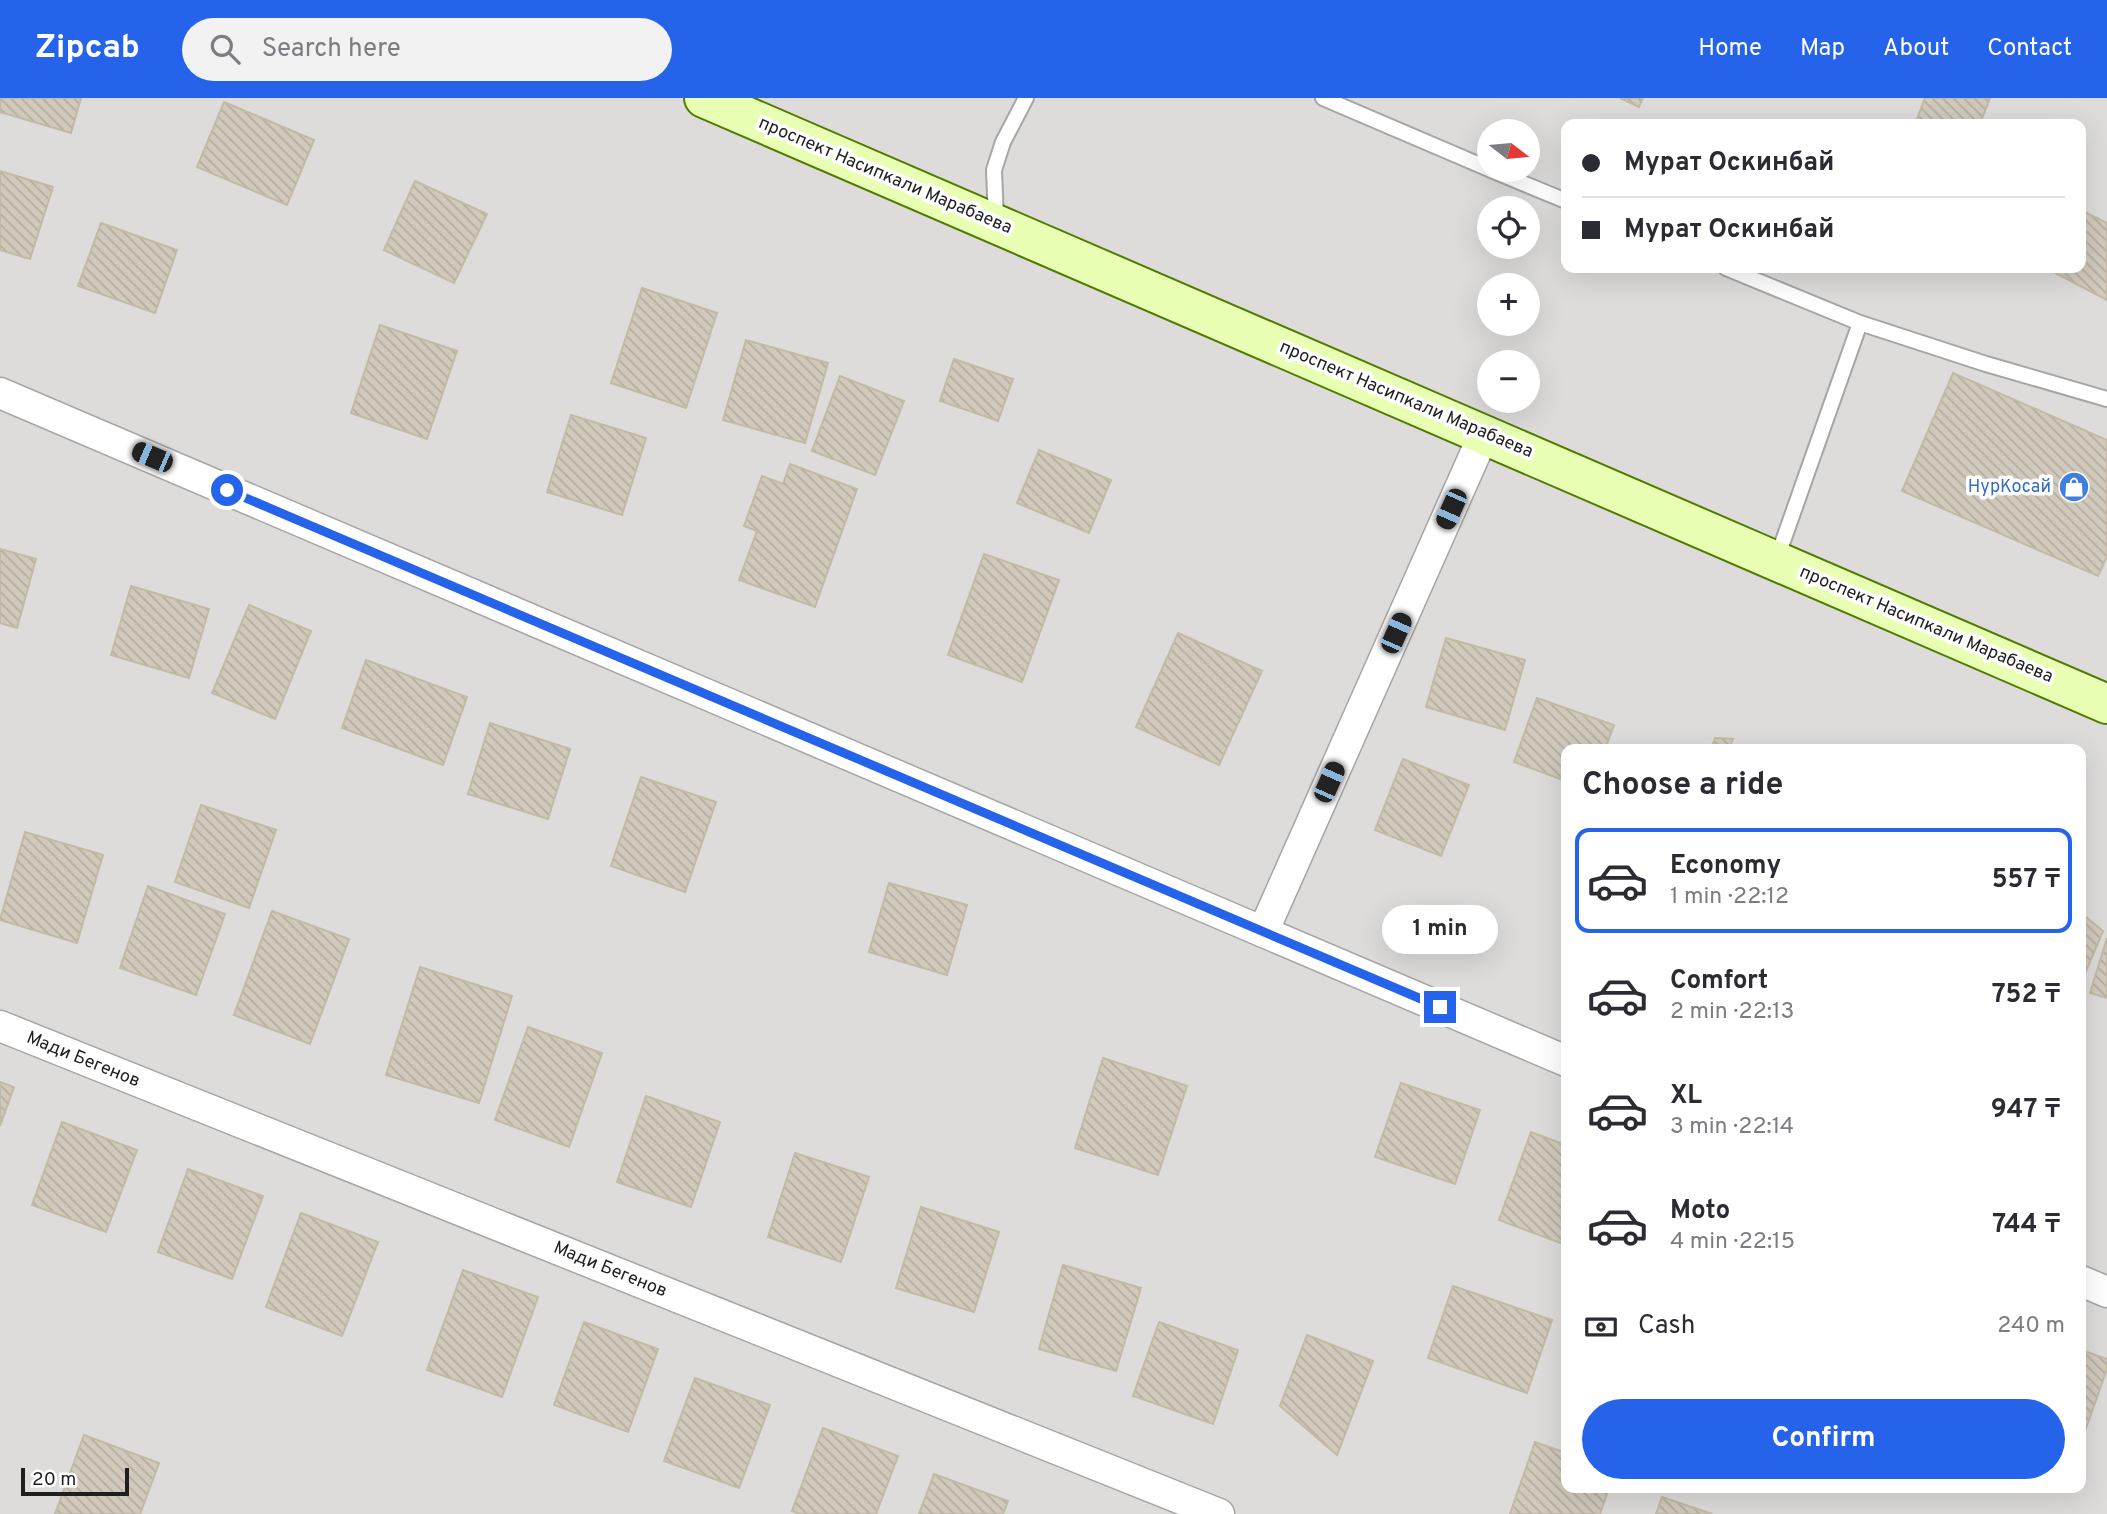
<!DOCTYPE html>
<html lang="en">
<head>
<meta charset="utf-8">
<style>
  :root { --surface:#fff; --page:#f2f2f3; --text:#2b2b33; --muted:#7c7c81; --line:#e1e1e2; --accent:#2563eb }
  body { margin:0; font-family:Overpass,sans-serif; background:var(--page); color:var(--text); height:100vh; display:flex; flex-direction:column; font-size:26px; white-space:nowrap }
  * { box-sizing:border-box; margin:0 }
  p { font-size:23px; color:var(--muted) }
  .icon { flex:none; width:38px; height:38px; fill:none; stroke:currentColor; stroke-width:2; stroke-linecap:round; stroke-linejoin:round }
  .map { position:relative; flex:1; overflow:hidden }
  .sheet { position:absolute; left:1561px; top:646px; width:525px; height:749px; display:flex; flex-direction:column; background:var(--surface); border-radius:14px; box-shadow:0 7px 28px #0002 }
  .sheet>* { flex:none }
  .banner { position:absolute; left:1561px; top:21px; width:525px; height:154px; border-radius:14px; box-shadow:0 7px 28px #0002; display:grid; align-content:center; height:154px; padding:0 21px; background:var(--surface) }
  .needle { width:46px; rotate:106deg }
  .controls { position:absolute; left:1477px; top:21px; display:grid; gap:14px }
  .controls a { display:grid; place-items:center; width:63px; height:63px; border-radius:50%; background:var(--surface); box-shadow:0 7px 28px #0002; font-size:35px }
  .scale { position:absolute; left:21px; bottom:18px; width:108px; box-sizing:border-box; padding-left:7px; border:4px solid #1f1f1f; border-top:0; font-size:19px; line-height:24px; white-space:nowrap; color:#1f1f1f; -webkit-text-stroke:5px #fff; paint-order:stroke }
  .end { position:absolute; width:32px; height:32px; margin:-16px; border:9px solid #2563eb; background:#fff; box-shadow:0 0 0 4px #fff }
  .from { border-radius:50% }
  .bubble { position:absolute; height:49px; border-radius:24px; background:var(--surface); box-shadow:0 7px 28px #0002; font-size:23px; font-weight:700; line-height:49px; text-align:center }
  .car { position:absolute; width:21px; height:42px; margin:-21px -10px; border-radius:9px; box-shadow:0 0 5px 2px #0007; background:linear-gradient(#222 24%,#8ab4d8 0 40%,#222 0 76%,#8ab4d8 0 86%,#222 0) }
  .banner b { display:flex; align-items:center; gap:24px; height:66px; font-size:26px }
  .banner b+b { border-top:2px solid var(--line) }
  .banner i { width:18px; height:18px; background:var(--text) }
  ul { padding:0; list-style:none }
  li { display:flex; align-items:center; gap:21px; height:105px; margin:0 14px 10px; padding:0 7px; border:4px solid transparent; border-radius:14px }
  li div { flex:1 }
  li b { display:block; font-size:26px }
  li em { font-style:normal; font-weight:700 }
  li.selected { border-color:var(--accent) }
  li>.icon { width:63px; height:63px; stroke-width:1.5 }
  h2 { padding:0 21px; font-size:32px; line-height:84px }
  .pay { display:flex; align-items:center; gap:18px; height:77px; padding:0 21px; font-size:26px }
  .pay p { margin-inline-start:auto }
  .cta { display:flex; gap:14px; margin-top:auto; padding:14px 21px }
  .cta a { flex:1; height:80px; border-radius:42px; background:var(--accent); color:#fff; font-size:28px; font-weight:700; line-height:80px; text-align:center }
  header { display:flex; align-items:center; gap:42px; box-sizing:border-box; height:98px; padding:0 35px; background:var(--accent); color:#fff }
  header strong { font-size:33px }
  nav { display:flex; gap:38px; margin-inline-start:auto; font-size:24px }
  .search { width:490px; height:63px; background:var(--page); display:flex; align-items:center; gap:18px; box-sizing:border-box; padding:0 24px; border-radius:38px; color:var(--muted); font-size:26px }
  .map>svg:first-child { display:block }
  .residential { fill:#dddcdb; fill-rule:evenodd }
  .building { fill:url(#building-back-hatch); stroke:#c3baa5; stroke-width:2 }
  .lines { fill:none; stroke-linecap:round; stroke-linejoin:round }
  .lane-casing { stroke:#a6a6a6; stroke-width:18 }
  .street-casing { stroke:#a6a6a6; stroke-width:33 }
  .secondary-casing { stroke:#507b00; stroke-width:42 }
  .lane { stroke:#fff; stroke-width:14 }
  .street { stroke:#fff; stroke-width:30 }
  .secondary { stroke:#e9ffb3; stroke-width:38 }
  .route { stroke:#2563eb; stroke-width:9 }
  .labels { text-anchor:middle; dominant-baseline:central; stroke-width:7; stroke-linejoin:round; paint-order:stroke }
  .street-label { font-size:18px; fill:#1f1f1f; stroke:#fff }
  .shop-label { font-size:18px; fill:#366cbe; stroke:#fff; text-anchor:end }
</style>
</head>
<body>
<header>
<strong>Zipcab</strong>
<div class="search"><svg class="icon" aria-label="search" viewBox="0 0 24 24"><circle cx="10" cy="10" r="6"/><path d="M15 15l6 6"/></svg>Search here</div>
<nav><a>Home</a><a>Map</a><a>About</a><a>Contact</a></nav>
</header>
<div class="map">
<svg width="2107" height="1416" viewBox="0 0 2107 1416">
  <defs>
    <pattern id="building-back-hatch" width="6" height="6" patternUnits="userSpaceOnUse" patternTransform="scale(1.75)"><rect width="6" height="6" fill="#d1cabc"/><path d="M-1 5l2 2M0 0l6 6M5-1l2 2" fill="none" stroke="#b3ada1"/></pattern>
  </defs>
  <rect width="100%" height="100%" fill="#f0efe4"/>
  <path class="residential" d="M0,0H2107V1416H0ZM1566,26H2081V170H1566ZM1489,33H1528V72H1489ZM1489,110H1528V149H1489ZM1489,187H1528V226H1489ZM1489,264H1528V303H1489ZM1566,651H2081V1390H1566Z"/>
  <path class="building" d="M0,0H81L71,35L0,14Z
    M1620,0H1643L1639,9Z
    M1925,0H1990L1980,26H1915Z
    M224,4L314,42L287,107L197,69Z
    M0,73L53,89L30,161L0,152Z
    M415,83L487,116L454,185L384,152Z
    M2081,112L2107,125V202L2046,170H2081Z
    M101,125L177,152L155,215L78,188Z
    M642,190L717,215L686,310L611,285Z
    M380,227L457,253L427,341L351,315Z
    M746,242L828,265L805,345L723,322Z
    M954,261L1013,281L998,323L940,303Z
    M1953,275L2107,342V458L2098,478L1902,393Z
    M840,278L904,303L875,377L812,353Z
    M571,317L646,340L622,417L547,394Z
    M1039,352L1111,382L1089,435L1017,405Z
    M790,366L857,391L815,509L739,482L757,433L744,428L762,378L783,386Z
    M0,451L36,461L17,530L0,525Z
    M984,456L1059,482L1022,584L948,557Z
    M131,488L209,511L189,580L111,557Z
    M249,507L311,533L275,621L212,595Z
    M1178,535L1262,573L1219,667L1136,629Z
    M1446,540L1525,562L1505,632L1426,609Z
    M366,562L467,599L443,667L342,630Z
    M1537,600L1614,627L1605,651H1566V683L1514,664Z
    M490,625L570,651L548,721L468,696Z
    M1715,640L1733,641L1729,651H1711Z
    M1403,661L1469,687L1441,758L1375,732Z
    M641,679L716,704L685,794L611,768Z
    M201,707L276,732L249,810L175,784Z
    M25,734L103,757L77,845L0,822Z
    M889,785L967,807L947,877L869,854Z
    M148,788L225,816L196,897L120,870Z
    M272,813L349,841L310,946L234,917Z
    M2081,815L2103,833L2081,885Z
    M2107,840V900L2090,895Z
    M420,869L512,898L479,1005L386,977Z
    M528,929L602,955L569,1049L495,1022Z
    M1103,960L1187,988L1158,1077L1075,1050Z
    M0,984L14,989L0,1028Z
    M1401,985L1480,1012L1455,1086L1375,1059Z
    M646,998L720,1024L691,1109L617,1084Z
    M62,1024L137,1052L106,1134L32,1107Z
    M1531,1034L1566,1047V1147L1499,1122Z
    M795,1055L869,1079L841,1164L768,1139Z
    M188,1071L263,1098L232,1181L158,1154Z
    M921,1109L999,1134L974,1214L896,1190Z
    M301,1115L378,1144L342,1238L266,1209Z
    M1063,1167L1141,1190L1116,1273L1039,1251Z
    M463,1172L538,1199L502,1299L427,1272Z
    M1453,1188L1552,1222L1527,1295L1428,1260Z
    M584,1224L658,1251L628,1334L554,1307Z
    M1159,1224L1238,1252L1213,1326L1133,1298Z
    M1307,1237L1373,1263L1337,1357L1280,1308Z
    M2081,1252L2107,1261V1271L2084,1336L2081,1334Z
    M695,1280L770,1307L739,1390L664,1363Z
    M823,1330L898,1358L876,1416H800L792,1413Z
    M84,1337L159,1365L140,1416H55Z
    M1535,1344L1566,1355V1390H1609L1600,1416H1510Z
    M934,1376L1008,1403L1003,1416H919Z
    M1662,1399L1712,1416H1656Z"/>
  <g class="lines">
    <g class="lane-casing">
      <path id="lane" d="M1323,0L1489,71
        M1491,72L1566,103
        M996,121L994,72L1003,44L1026,0
        M1726,170L1860,225L1986,266L2107,301
        M1777,460L1860,225"/>
    </g>
    <g class="street-casing">
      <path id="street" d="M0,295L1566,963
        M1263,834L1484,336
        M0,928L1219,1416
        M2081,1183L2107,1194"/>
    </g>
    <g class="secondary-casing">
      <path id="secondary" d="M704,0L2107,606"/>
    </g>
    <use href="#lane" class="lane"/>
    <use href="#street" class="street"/>
    <use href="#secondary" class="secondary"/>
  </g>
  <g class="lines">
    <path class="route" d="M227,392L1440,909"/>
  </g>
  <defs>
    <g id="shop-disc" transform="scale(1.575)"><circle r="9.5" fill="#3f7fe0" stroke="#fff"/><path d="M-5-2.5h2.3a2.7 3.5 0 0 1 5.4 0H5L5.5 6h-11ZM-1.5-2.5h3a1.5 2.3 0 0 0-3 0Z" fill="#fff"/></g>
  </defs>
  <g fill-rule="evenodd">
    <use href="#shop-disc" x="2074" y="389"/>
  </g>
  <g class="labels">
    <g class="street-label">
      <text transform="translate(885 78) rotate(23)">проспект Насипкали Марабаева</text>
      <text transform="translate(1406 302) rotate(23)">проспект Насипкали Марабаева</text>
      <text transform="translate(1926 527) rotate(23)">проспект Насипкали Марабаева</text>
      <text transform="translate(83 962) rotate(22)">Мади Бегенов</text>
      <text transform="translate(610 1172) rotate(22)">Мади Бегенов</text>
    </g>
    <g class="shop-label">
      <text x="2051" y="389">НурКосай</text>
    </g>
  </g>
</svg>
<div class="controls">
<a><svg class="needle" viewBox="-14 -14 28 28"><path d="M0-13l5 13h-10z" fill="#e53935"/><path d="M0 13l5-13h-10z" fill="#7c7c81"/></svg></a>
<a><svg class="icon" aria-label="locate" viewBox="0 0 24 24"><circle cx="12" cy="12" r="6"/><path d="M12 2v4M12 18v4M2 12h4M18 12h4"/></svg></a>
<a>+</a>
<a>−</a>
</div>
<div class="scale">20 m</div>
<i class="end from" style="left:227px;top:392px"></i>
<i class="end" style="left:1440px;top:909px"></i>
<div class="bubble" style="left:1382px;top:807px;width:116px">1 min</div>
<i class="car" style="left:152px;top:359px;rotate:293deg"></i>
<i class="car" style="left:1451px;top:411px;rotate:204deg"></i>
<i class="car" style="left:1396px;top:535px;rotate:24deg"></i>
<i class="car" style="left:1329px;top:684px;rotate:24deg"></i>
<div class="banner">
<b><i class="from"></i>Мурат Оскинбай</b>
<b><i></i>Мурат Оскинбай</b>
</div>
<section class="sheet">
<h2>Choose a ride</h2>
<ul>
<li class="selected"><svg class="icon" aria-label="car" viewBox="0 0 24 24"><path d="M5 17H2v-5l4-1 3-4h7l3 4 3 1v5h-3M9 17h6M6 11h13"/><circle cx="7" cy="17" r="2"/><circle cx="17" cy="17" r="2"/></svg><div><b>Economy</b><p>1 min · 22:12</p></div><em>557 ₸</em></li>
<li><svg class="icon" aria-label="car" viewBox="0 0 24 24"><path d="M5 17H2v-5l4-1 3-4h7l3 4 3 1v5h-3M9 17h6M6 11h13"/><circle cx="7" cy="17" r="2"/><circle cx="17" cy="17" r="2"/></svg><div><b>Comfort</b><p>2 min · 22:13</p></div><em>752 ₸</em></li>
<li><svg class="icon" aria-label="car" viewBox="0 0 24 24"><path d="M5 17H2v-5l4-1 3-4h7l3 4 3 1v5h-3M9 17h6M6 11h13"/><circle cx="7" cy="17" r="2"/><circle cx="17" cy="17" r="2"/></svg><div><b>XL</b><p>3 min · 22:14</p></div><em>947 ₸</em></li>
<li><svg class="icon" aria-label="car" viewBox="0 0 24 24"><path d="M5 17H2v-5l4-1 3-4h7l3 4 3 1v5h-3M9 17h6M6 11h13"/><circle cx="7" cy="17" r="2"/><circle cx="17" cy="17" r="2"/></svg><div><b>Moto</b><p>4 min · 22:15</p></div><em>744 ₸</em></li>
</ul>
<div class="pay"><svg class="icon" aria-label="cash" viewBox="0 0 24 24"><path d="M3 7h18v10H3z"/><circle cx="12" cy="12" r="2"/></svg>Cash<p>240 m</p></div>
<div class="cta"><a>Confirm</a></div>
</section>
</div>
</body>
</html>
